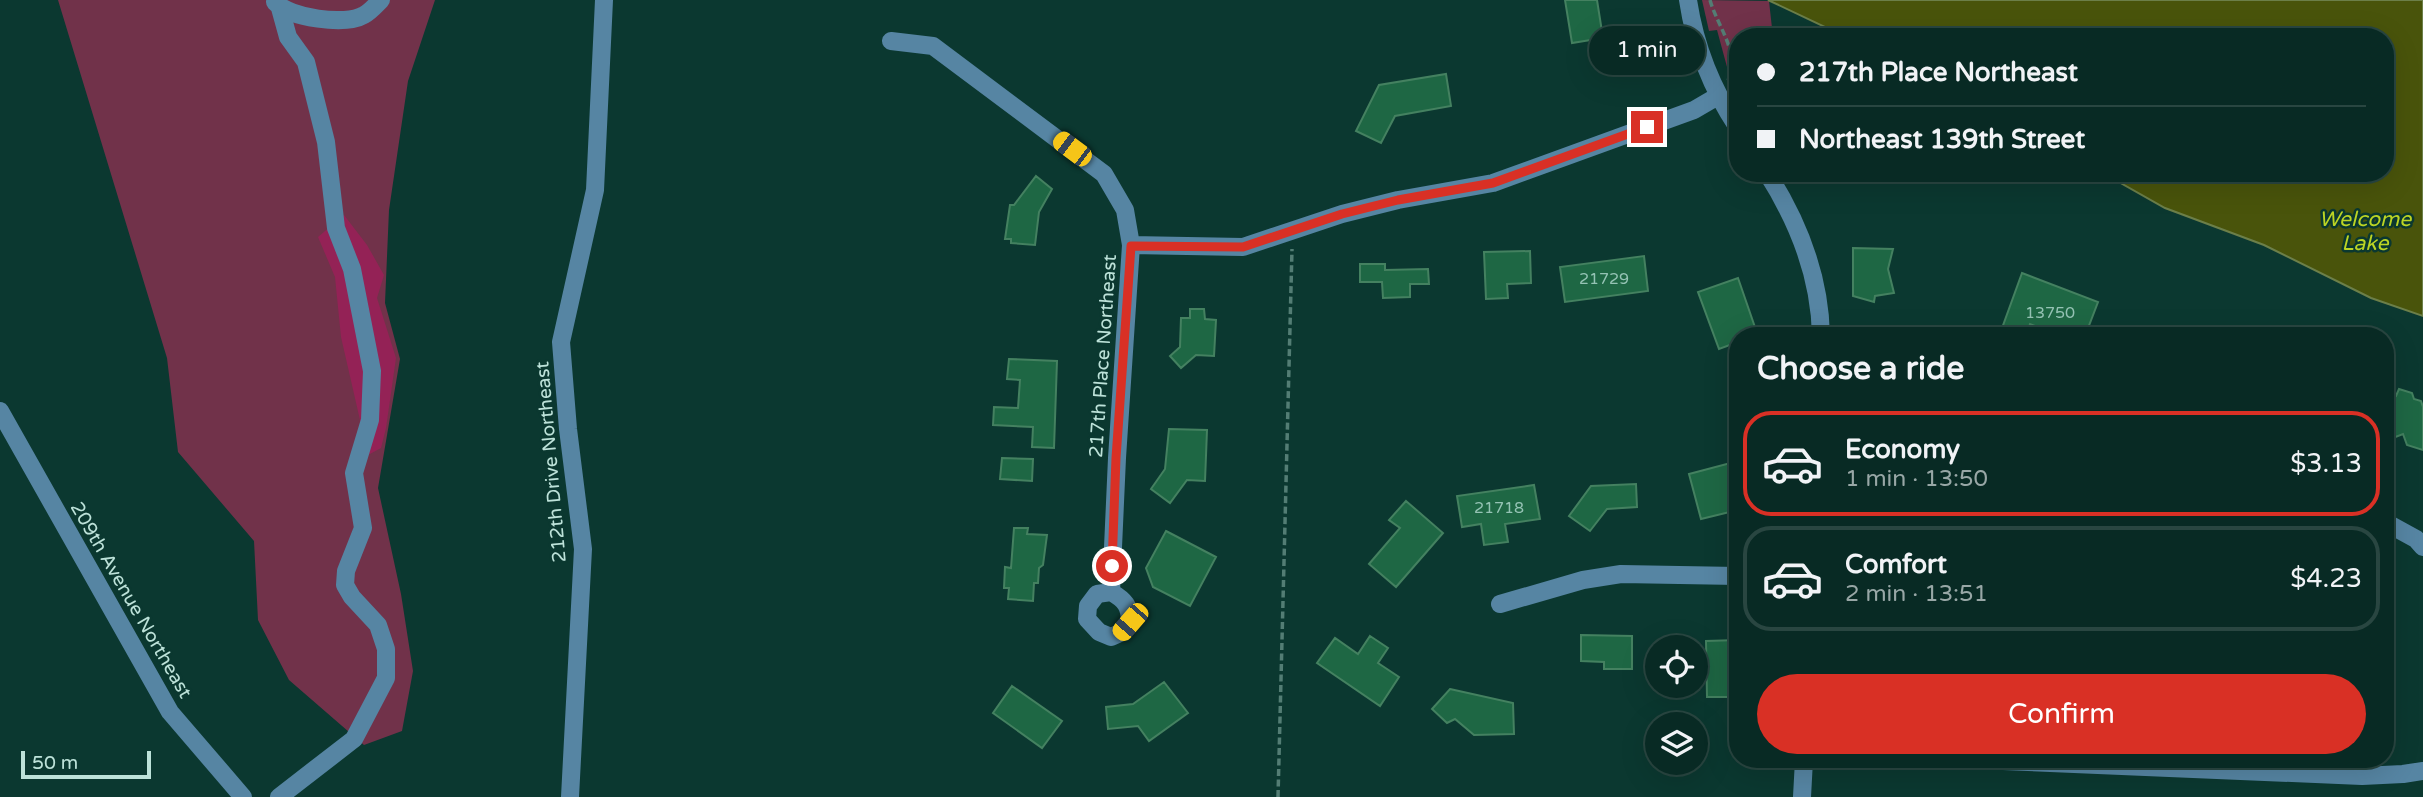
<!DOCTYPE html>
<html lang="en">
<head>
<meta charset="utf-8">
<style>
  :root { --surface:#082a24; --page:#11322c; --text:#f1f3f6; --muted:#98a7a6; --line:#294641; --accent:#d93025 }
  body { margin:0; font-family:"Varela Round",sans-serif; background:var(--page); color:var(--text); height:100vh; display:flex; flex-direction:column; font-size:26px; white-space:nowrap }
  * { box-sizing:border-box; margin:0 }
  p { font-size:23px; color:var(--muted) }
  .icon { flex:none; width:38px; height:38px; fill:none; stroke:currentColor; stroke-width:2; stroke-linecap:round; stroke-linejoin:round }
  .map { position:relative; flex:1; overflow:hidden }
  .details { position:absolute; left:1729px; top:327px; width:665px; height:441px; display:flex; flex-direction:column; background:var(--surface); border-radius:28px; box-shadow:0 7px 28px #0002,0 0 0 2px var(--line) }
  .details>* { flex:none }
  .guide { position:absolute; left:1729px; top:28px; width:665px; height:154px; border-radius:28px; box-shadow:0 7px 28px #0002,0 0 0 2px var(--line); display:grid; align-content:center; height:154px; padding:0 28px; background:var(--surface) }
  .controls { position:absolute; left:1645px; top:635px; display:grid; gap:14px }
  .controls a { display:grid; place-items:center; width:63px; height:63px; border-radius:50%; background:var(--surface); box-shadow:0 7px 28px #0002,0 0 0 2px var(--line); font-size:35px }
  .scale { position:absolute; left:21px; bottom:18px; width:130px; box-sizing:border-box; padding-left:7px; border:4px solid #bde2d9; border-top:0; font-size:19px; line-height:24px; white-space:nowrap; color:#bde2d9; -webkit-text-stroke:5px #0b3830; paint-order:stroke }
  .end { position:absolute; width:32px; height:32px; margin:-16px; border:9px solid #d93025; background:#fff; box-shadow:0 0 0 4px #fff }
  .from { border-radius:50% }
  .bubble { position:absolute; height:49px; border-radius:24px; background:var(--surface); box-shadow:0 7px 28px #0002,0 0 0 2px var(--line); font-size:23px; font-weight:600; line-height:49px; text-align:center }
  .car { position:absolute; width:21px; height:42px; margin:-21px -10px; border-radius:9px; box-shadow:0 0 5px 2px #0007; background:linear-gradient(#f5c518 24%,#345 0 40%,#f5c518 0 76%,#345 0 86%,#f5c518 0) }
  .guide b { display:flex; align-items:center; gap:24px; height:66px; font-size:26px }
  .guide b+b { border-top:2px solid var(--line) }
  .guide i { width:18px; height:18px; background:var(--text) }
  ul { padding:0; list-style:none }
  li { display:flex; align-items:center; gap:21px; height:105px; margin:0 14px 10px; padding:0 14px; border:4px solid var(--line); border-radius:28px }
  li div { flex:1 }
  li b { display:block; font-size:26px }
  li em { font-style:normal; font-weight:600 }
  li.active { border-color:var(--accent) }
  li>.icon { width:63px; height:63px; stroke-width:1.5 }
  h2 { padding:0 28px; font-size:32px; line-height:84px }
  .cta { display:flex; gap:14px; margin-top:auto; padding:14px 28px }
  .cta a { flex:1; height:80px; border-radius:42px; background:var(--accent); color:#fff; font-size:28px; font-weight:600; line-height:80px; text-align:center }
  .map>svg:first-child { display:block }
  .green { fill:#71324a }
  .forest { fill:#942256 }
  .water { fill:#49540b; stroke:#6c7f49; stroke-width:2 }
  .building { fill:#1e6744; stroke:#448160; stroke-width:2 }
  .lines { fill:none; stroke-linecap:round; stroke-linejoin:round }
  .path { stroke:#537d74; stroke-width:3.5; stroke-dasharray:7 3.5; stroke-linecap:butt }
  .minor { stroke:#5685a3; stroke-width:18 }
  .route { stroke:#d93025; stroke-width:9 }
  .labels { text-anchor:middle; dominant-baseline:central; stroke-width:5; stroke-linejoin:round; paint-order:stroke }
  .number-label { font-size:16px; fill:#95c3b4 }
  .street-label { font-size:19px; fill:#bde2d9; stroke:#0b3830 }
  .water-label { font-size:21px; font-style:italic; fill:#bcd524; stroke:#0b3830 }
</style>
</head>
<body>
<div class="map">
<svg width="2423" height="797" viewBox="0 0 2423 797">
  <rect width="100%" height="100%" fill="#0b3830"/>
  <path class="green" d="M58,0H435L408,81L389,210L385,303L400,359L378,488L401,594L413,671L402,731L364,745L289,680L258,620L254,541L178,452L167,358Z
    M1702,0L1769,1L1773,37H1738V88L1727,67L1717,30L1709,31Z"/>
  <path class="forest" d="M344,215L367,245L384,275L377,298L396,358L386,428L381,448L368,455L341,337L335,277L318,237Z"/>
  <path class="water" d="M1768,0H2423V316L2371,298L2264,245L2165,208L2103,173H2385V37H1846Z"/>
  <path class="building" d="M1565,0H1597L1603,38L1572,43Z
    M1446,74L1451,106L1395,116L1381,143L1356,131L1379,85Z
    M1036,176L1052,189L1039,212L1035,245L1011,243V239H1005L1010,205H1014Z
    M1853,248L1893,249L1888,269L1894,293L1875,296L1874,302L1853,296Z
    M1530,251L1531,283L1507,284L1508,298L1486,299L1484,252Z
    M1644,256L1648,291L1565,302L1560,267Z
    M1360,264H1385V270L1428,269L1429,284H1410V297L1383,298L1382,282H1360Z
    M2022,273L2098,302L2085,336H2061L2030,324L2026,336H2015L2001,331Z
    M1738,278L1758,336H1738V342L1719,349L1698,292Z
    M1190,309H1204L1205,319L1216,320L1214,356L1196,355L1181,368L1170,356L1180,347L1181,318H1190Z
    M1009,359L1057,361L1054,448L1032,447L1033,427L993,425L994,407L1018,408L1020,380L1007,379Z
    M2399,389L2412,393L2414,399L2421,401L2423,407V450L2407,445L2403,434L2385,441V392L2396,396Z
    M1169,429L1207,430L1205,481L1187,480L1170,503L1151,489L1165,469Z
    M1002,458L1033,459L1032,481L1000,479Z
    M1738,461V510L1701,519L1689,474Z
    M1636,484L1637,507L1607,509L1590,531L1569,516L1591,486Z
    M1534,485L1540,519L1505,524L1508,542L1484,545L1481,524L1462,527L1457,496Z
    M1406,501L1443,533L1396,587L1369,564L1400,528L1389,520Z
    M1014,528H1028L1027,534L1047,535L1043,565L1039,568L1038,583H1034L1033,601L1008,599L1009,588H1004L1005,567L1011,568Z
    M1166,531L1216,557L1190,606L1153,587L1146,568Z
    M1581,635L1632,636V669H1604V662L1581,661Z
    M1370,636L1388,648L1378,663L1399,677L1380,706L1317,663L1335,638L1358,654Z
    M1738,640V697H1707L1706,641Z
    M1164,682L1188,713L1149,741L1138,726L1108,729L1106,707L1133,704Z
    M1012,686L1062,721L1042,748L993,713Z
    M1450,689L1513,703L1514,734L1474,735L1455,719L1447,723L1432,709Z"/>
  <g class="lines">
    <path class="path" d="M1710,0C1717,26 1741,53 1728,80
      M1278,797L1292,249"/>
    <path class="minor" d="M1688,0C1695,47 1712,89 1738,128
      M275,2C290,18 345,26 364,15C370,12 376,5 381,0
      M891,41L933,46L1104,174L1125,210L1131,245L1117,458L1111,592L1097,594L1088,606L1087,619L1099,632L1111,637L1120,633L1130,622C1130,606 1125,600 1111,592
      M1767,173C1799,223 1820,277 1821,336
      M1131,245L1243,247L1342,214L1398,200L1493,183L1694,110L1718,96
      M0,411L170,712L243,797
      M2385,522L2416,539L2423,547
      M1500,604L1583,580L1621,574L1738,576
      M1978,760L2362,776L2403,774L2423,771
      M279,797L354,739L386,678V649L378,625L352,597L345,585L346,571L363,528L354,473L370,420L372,371L352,269L336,228L326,142L306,62L288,37L280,8
      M570,797L583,549L568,429L561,342L595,190L604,0
      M1802,797L1804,760"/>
  </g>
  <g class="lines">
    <path class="route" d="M1112,566L1116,458L1131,246L1243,247L1342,214L1398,200L1493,183L1647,127"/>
  </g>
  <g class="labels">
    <g class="number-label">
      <text x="1604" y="279">21729</text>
      <text x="2050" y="313">13750</text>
      <text x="1499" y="508">21718</text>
    </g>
    <g class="street-label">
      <text transform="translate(1103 356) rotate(-86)">217th Place Northeast</text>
      <text transform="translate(551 462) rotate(-95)">212th Drive Northeast</text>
      <text transform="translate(131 600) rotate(60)">209th Avenue Northeast</text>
    </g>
    <g class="water-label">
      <text x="2365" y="219">Welcome<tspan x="2365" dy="24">Lake</tspan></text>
    </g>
  </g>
</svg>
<div class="controls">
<a><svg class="icon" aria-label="locate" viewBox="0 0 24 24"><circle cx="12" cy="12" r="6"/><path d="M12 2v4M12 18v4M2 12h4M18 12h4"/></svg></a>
<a><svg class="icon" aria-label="layers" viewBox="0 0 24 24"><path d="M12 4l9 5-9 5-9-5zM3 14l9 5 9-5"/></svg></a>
</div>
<div class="scale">50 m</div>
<i class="end from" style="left:1112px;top:566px"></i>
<i class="end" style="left:1647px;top:127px"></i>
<div class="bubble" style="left:1589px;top:26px;width:116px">1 min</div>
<i class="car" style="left:1072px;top:149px;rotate:307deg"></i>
<i class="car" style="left:1130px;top:622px;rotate:221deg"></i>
<div class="guide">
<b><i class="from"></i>217th Place Northeast</b>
<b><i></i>Northeast 139th Street</b>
</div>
<section class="details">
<h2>Choose a ride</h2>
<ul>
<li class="active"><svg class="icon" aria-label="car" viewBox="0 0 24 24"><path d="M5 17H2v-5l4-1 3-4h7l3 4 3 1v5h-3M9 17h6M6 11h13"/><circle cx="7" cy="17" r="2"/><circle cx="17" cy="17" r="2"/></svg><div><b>Economy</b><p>1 min · 13:50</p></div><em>$3.13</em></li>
<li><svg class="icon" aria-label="car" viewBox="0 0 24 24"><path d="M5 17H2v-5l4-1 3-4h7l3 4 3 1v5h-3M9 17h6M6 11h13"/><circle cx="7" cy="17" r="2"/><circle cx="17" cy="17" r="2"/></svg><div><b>Comfort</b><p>2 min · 13:51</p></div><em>$4.23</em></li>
</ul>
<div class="cta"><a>Confirm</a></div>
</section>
</div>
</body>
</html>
